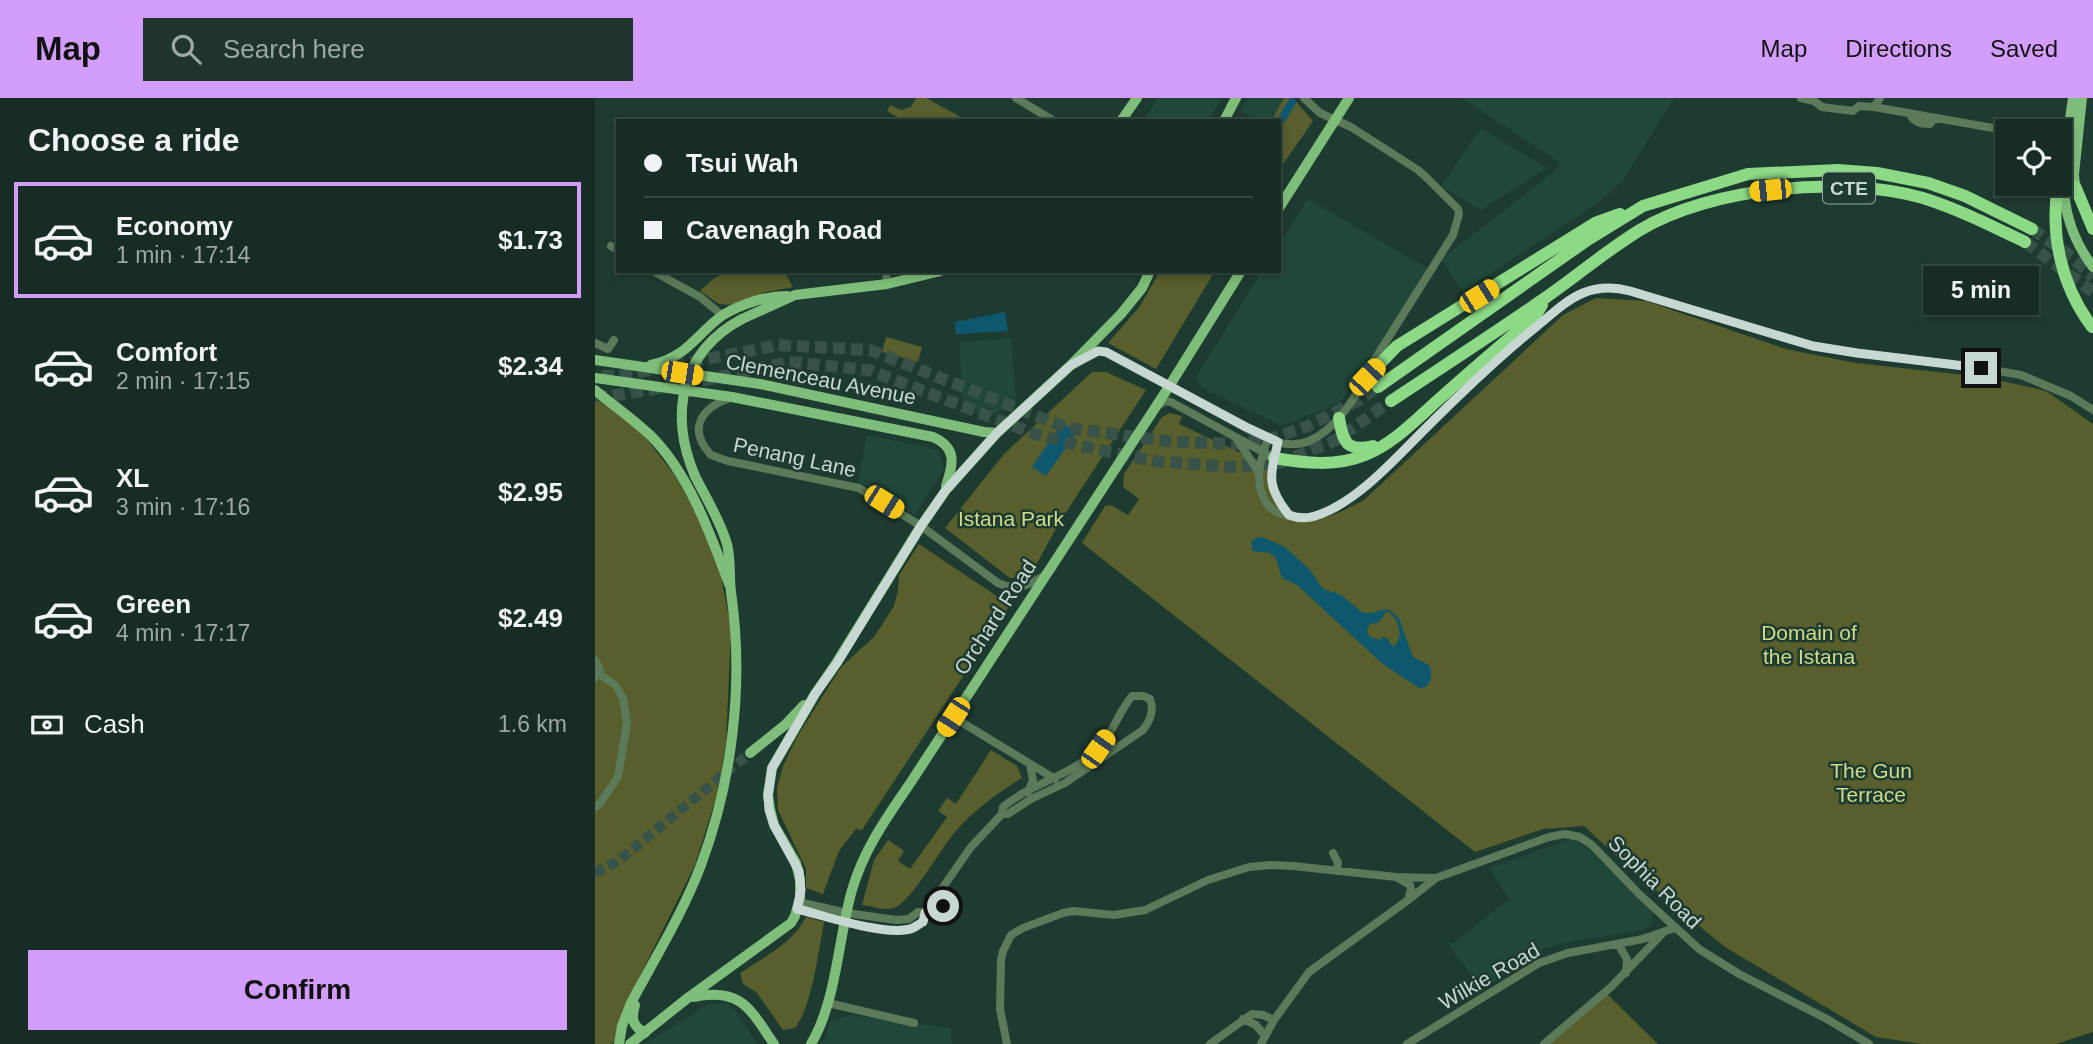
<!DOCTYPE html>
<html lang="en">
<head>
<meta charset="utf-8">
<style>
  :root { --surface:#162c25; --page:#1f342d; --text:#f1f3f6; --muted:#9ea7a7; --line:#354842; --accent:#d29dfd }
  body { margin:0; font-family:Helvetica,sans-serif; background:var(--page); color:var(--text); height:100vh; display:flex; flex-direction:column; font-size:26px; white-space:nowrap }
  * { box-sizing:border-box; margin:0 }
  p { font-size:23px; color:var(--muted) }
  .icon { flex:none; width:38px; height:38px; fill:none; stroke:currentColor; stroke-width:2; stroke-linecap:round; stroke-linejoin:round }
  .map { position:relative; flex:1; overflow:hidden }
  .drawer { display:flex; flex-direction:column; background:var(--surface); width:595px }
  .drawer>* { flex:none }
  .guide { position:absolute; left:21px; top:21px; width:665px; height:154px; border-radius:0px; box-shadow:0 4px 10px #0003,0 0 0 2px var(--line); display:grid; align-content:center; height:154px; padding:0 28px; background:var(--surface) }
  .controls { position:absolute; left:1400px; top:21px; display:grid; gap:14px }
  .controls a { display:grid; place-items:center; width:77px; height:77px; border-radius:0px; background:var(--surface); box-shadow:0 4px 10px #0003,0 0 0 2px var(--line); font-size:35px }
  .end { position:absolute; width:32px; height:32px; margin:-16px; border:9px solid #c7d7d1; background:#111; box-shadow:0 0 0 4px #111 }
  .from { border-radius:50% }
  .bubble { position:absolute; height:49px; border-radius:0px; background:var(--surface); box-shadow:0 4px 10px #0003,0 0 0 2px var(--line); font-size:23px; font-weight:600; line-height:49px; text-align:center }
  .car { position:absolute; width:21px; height:42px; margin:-21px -10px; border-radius:9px; box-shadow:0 0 5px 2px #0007; background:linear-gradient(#f5c518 24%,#345 0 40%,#f5c518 0 76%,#345 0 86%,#f5c518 0) }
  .guide b { display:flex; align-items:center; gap:24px; height:66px; font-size:26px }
  .guide b+b { border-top:2px solid var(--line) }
  .guide i { width:18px; height:18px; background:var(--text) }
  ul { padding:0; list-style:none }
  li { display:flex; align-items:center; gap:21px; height:116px; margin:0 14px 10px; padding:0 14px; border:4px solid transparent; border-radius:0px }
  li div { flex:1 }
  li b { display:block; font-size:26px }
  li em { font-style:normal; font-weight:600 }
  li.active { border-color:var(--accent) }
  li>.icon { width:63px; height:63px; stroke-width:1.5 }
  h2 { padding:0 28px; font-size:32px; line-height:84px }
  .pay { display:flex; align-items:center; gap:18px; height:77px; padding:0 28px; font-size:26px }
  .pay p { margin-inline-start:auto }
  .button { display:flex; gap:14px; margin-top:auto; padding:14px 28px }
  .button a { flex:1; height:80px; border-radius:0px; background:var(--accent); color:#111; font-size:28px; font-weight:600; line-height:80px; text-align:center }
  header { display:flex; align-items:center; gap:42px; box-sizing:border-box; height:98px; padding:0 35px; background:var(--accent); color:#111 }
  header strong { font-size:33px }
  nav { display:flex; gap:38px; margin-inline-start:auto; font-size:24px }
  .search { width:490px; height:63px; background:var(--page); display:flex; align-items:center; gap:18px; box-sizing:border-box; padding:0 24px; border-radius:0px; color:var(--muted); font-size:26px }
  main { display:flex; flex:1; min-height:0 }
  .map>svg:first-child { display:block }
  .built { fill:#21473b }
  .green { fill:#585e2c }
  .water { fill:#0d586f; fill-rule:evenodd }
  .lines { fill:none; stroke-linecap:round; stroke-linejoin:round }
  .canal { stroke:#0d586f; stroke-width:8 }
  .major-tunnel { stroke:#375249; stroke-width:10; stroke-dasharray:10 5; stroke-linecap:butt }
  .highway-tunnel { stroke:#375249; stroke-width:12; stroke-dasharray:12 6; stroke-linecap:butt }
  .minor { stroke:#5b7a59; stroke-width:8 }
  .major { stroke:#7fbe7a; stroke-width:10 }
  .highway { stroke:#8cd986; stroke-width:12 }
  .major-bridge { stroke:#7fbe7a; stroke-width:10 }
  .route { stroke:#c7d7d1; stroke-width:9 }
  .labels { text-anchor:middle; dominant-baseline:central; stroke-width:5; stroke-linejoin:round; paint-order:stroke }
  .shield { fill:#1e3b31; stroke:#94a8a1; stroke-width:2 }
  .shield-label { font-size:19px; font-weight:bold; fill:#c7d7d1 }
  .street-label { font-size:21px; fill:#c7d7d1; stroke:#1e3b31 }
  .park-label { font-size:21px; fill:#d0db88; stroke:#1e3b31 }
</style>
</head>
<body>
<header>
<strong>Map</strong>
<div class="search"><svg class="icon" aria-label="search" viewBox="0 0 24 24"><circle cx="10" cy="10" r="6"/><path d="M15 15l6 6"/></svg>Search here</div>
<nav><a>Map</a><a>Directions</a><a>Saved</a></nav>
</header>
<main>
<section class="drawer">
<h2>Choose a ride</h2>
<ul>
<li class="active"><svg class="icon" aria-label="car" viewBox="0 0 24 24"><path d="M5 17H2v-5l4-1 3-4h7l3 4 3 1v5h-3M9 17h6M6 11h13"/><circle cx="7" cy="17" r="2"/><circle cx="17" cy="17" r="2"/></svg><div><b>Economy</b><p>1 min · 17:14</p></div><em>$1.73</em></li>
<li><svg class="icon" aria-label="car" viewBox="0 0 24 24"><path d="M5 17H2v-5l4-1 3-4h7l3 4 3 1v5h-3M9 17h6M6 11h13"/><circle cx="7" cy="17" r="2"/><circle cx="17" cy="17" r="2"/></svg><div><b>Comfort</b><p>2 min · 17:15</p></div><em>$2.34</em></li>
<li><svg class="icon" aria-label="car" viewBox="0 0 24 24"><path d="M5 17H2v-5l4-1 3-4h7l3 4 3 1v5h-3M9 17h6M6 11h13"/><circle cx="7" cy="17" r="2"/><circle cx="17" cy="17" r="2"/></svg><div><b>XL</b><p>3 min · 17:16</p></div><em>$2.95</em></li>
<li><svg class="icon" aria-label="car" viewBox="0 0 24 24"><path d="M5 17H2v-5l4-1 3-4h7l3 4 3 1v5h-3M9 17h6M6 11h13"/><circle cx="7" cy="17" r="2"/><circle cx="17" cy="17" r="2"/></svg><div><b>Green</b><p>4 min · 17:17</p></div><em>$2.49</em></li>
</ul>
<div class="pay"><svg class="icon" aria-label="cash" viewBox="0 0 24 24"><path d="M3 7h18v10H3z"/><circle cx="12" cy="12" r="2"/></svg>Cash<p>1.6 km</p></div>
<div class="button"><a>Confirm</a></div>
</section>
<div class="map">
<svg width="1498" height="946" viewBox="0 0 1498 946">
  <rect width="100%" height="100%" fill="#1e3b31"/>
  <path class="built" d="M563,0H626L613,23H548Z
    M653,0H689L676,23H664L645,13Z
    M867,0H1079L1027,84L1004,104L868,194L846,161L960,73L965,65Z
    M886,30L952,70L886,112L846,88Z
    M713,101L839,174L744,305L687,328L613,293L604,287L602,277L667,173H684V147Z
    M416,240L421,300L401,316L368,314L364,244Z
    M272,337L344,352L349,371L320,417L263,383Z
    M976,741L986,743L1057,815L1058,824L1056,827L1048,832L969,845L948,851L888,892L852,845H858L914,801L894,770Z
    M121,905L133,906L140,912L162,946H49L112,907Z
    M256,917L355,930L357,946H224L230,940L236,922Z"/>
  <path class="green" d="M321,0H331L373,23H303L304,20L292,13L295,7L306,12L316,9Z
    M689,0H698L718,23L684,72V23H676Z
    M134,173H189L198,189L172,194L134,207L124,206L105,193L118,181Z
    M565,173H620L561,271L513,245L545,208Z
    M1001,200L1051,203L1191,251L1261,265L1389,279L1451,293L1498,326V934L1461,946H1326L1281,939L1130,849L1043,778L989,728L948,731L880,754L487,445L510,408L516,407L533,417L544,401L528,389L529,376L567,319L574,315L587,318L584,326L678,370L688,416C723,428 737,418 769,402L968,217Z
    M291,239L327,249L323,264L287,254Z
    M497,274H511L551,292L464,425L439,471L428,479L415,480L350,430L409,356Z
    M0,295L45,333L79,376L104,420L126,477L136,531L131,645L123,693L100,767L28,912L19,944L16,946H0Z
    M324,446L415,507L267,732L261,731L244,753L228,796L211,790V771L183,712L182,690L188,668L202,639L246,569L279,539L299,508L303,492L304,477Z
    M396,652L422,668L427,680C402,695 379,712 360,734C346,750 317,803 299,810C289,813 277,808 267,807L279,762L293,742L309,753L303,763L315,771L352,719L343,713L352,700L361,706Z
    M211,819L229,824C223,854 218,906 200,930L188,932L162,895L148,886L145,875C169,859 198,845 211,819Z
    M1011,895L1063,946H951Z"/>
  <path class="water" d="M410,214L413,233L361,236L360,224Z
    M467,325L482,334L451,378L437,369Z
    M662,439H667L690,449L715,472L728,491L746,497L768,515H776L793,511L804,520L818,559L834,567C838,577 837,590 824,590L789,567L702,487L687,480C683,469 684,455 669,454C665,454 661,454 658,453L656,444ZM791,514H794C804,523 810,539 798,549L792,540L788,539L785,542L775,539L772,533L774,527L784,524Z"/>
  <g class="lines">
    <path class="canal" d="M684,26L697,4"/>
    <path class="major-tunnel" d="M0,775L23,763L155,655"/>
    <path class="highway-tunnel" d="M1437,131L1477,159L1498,179
      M1430,144L1498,194
      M7,278H24L184,247L275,252L472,330L572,343L638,346L678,340L713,328L764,302L783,289
      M0,298H18L116,281L194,264L274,272L437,335L486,348L558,363L635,369L684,365L739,343L796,303"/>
    <path class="minor" d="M421,0L459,23
      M1206,0L1219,3L1227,9L1258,13L1264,8L1279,9L1415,33
      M1279,9L1285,0
      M1315,16C1319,25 1326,26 1335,26L1339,20
      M16,148L23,152
      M58,173L105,199L128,218
      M291,173L292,186
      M0,245L13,251L19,242
      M479,267L503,253L511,254C546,272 581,290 615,310C636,321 659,337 682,344C691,347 705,347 714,343C744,331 767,289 780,261L858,137L864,116L863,111L832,80L823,72L756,29L725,15L709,0
      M135,300C106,310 92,331 116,357L133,363L264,390L326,428L403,485C424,494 431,488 450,477
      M562,308L570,303L576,304L679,360
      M673,340C666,360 659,380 669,401C676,418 705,423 720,418C762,404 798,363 828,333C864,297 901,261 941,229C953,219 965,208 979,200C996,189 1016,188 1035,193L1218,248L1262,255L1386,270L1426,277L1476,298L1498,312
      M643,343L663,373
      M683,344C675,379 671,388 694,417
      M0,562L5,572L0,580
      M358,619L460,681
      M433,694L438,682L435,667
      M0,709L4,707L23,679L32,625L28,600L20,587L4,576
      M738,755L743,765L742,773
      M813,802L841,780L929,748L954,739L970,736L985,739L997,747L1044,796L1104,851L1144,876L1232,921L1274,946
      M204,804L252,815L301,822L314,821L323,814L330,815
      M202,811C229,817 293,840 318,830C322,828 324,826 328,823L330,815L376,749L407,716L408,709C434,687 471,679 498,656C516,641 522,616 537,598H548L555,601C560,613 555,623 548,632L470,685L436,701L413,716H407
      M1023,846L1032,861L1031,875
      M233,905L319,925
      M648,921L661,927L670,938
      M412,946L405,911L406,862L408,853L416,837L428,830L468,815L478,813L519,817L550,812L613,782L654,769L676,767L698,768L801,779L841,780
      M615,946L657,916L668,917L679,922
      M666,946L679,922L714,874L813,802L816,792L815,787L803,780
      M812,946L944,865L973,855L1048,841L1079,830
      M949,946L1016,889L1067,836"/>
    <path class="major" d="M1478,0C1469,65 1456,113 1498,169
      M526,23L542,0
      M629,23L641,0
      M1483,93L1480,88L1479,76L1487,0
      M684,110L754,0
      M147,221L200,197L292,186L346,173
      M0,262L165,286L389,334L402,335
      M56,267C93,259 101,236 128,217C146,206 171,198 192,198
      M0,280L137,299L338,339C363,350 358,367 351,388
      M0,292C18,307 38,321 55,337C93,374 116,437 134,486
      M155,655L190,627L209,607
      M98,899C146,889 155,911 179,946
      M40,907C36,920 37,928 50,935
      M24,946L27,928L36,905C60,860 88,815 106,767C138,681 149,584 136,494C134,478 136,462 132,446C125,422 111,400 100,378
      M35,946L94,899L196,825L200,818L205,800V782L201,765L179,727L175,711L173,697L177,670L220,596L242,564L326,428L351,392L402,335L476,267L526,216L547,190L555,173
      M216,946C242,902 243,841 257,792C269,751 292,719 316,684L575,287L646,173"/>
    <path class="highway" d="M1465,74L1470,62
      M1463,86C1455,137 1466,187 1497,229
      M1480,88L1498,131
      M772,279L802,248L1000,125L1025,116
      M783,289L991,143L1048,108L1153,76L1243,72L1282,75L1333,85L1370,98L1437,131
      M796,303C847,269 900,235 950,200C982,178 1012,152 1045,132C1116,89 1248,77 1328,100C1363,111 1397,128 1430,144
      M744,320C748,344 751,354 778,348
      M679,360C709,365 741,369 770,357C802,344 825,317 851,295C881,268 911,243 941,217L947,207"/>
    <path class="major-bridge" d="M100,378C74,317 85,254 147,221"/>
  </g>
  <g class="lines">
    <path class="route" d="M348,808L340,802L330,815L328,824C324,826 322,828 318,830C294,840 228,817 202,811L206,792L204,773L179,727L174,712L173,697L177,670L220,596L242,565L326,428L351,392L402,335L476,267L503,253L511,254L651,329L683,344C675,379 671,388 694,417C702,420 711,421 720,418C760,406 799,362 828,333C864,297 901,261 941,229C956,217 971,202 988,195C1003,189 1020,189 1035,193L1218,248L1262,255L1386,270"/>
  </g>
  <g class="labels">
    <rect class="shield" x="1228" y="74.5" width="52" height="31" rx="5"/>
    <g class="shield-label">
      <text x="1254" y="90">CTE</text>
    </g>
    <g class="street-label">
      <text transform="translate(226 281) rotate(11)">Clemenceau Avenue</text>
      <text transform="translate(200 359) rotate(12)">Penang Lane</text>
      <text transform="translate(400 519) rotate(-57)">Orchard Road</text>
      <text transform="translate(1060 784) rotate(45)">Sophia Road</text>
      <text transform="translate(894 878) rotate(-30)">Wilkie Road</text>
    </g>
    <g class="park-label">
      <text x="416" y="420">Istana Park</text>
      <text x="1214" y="534">Domain of<tspan x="1214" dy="24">the Istana</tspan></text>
      <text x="1276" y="672">The Gun<tspan x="1276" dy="24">Terrace</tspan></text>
    </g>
  </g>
</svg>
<div class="controls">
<a><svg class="icon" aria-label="locate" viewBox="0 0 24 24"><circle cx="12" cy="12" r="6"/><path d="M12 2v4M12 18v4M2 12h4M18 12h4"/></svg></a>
</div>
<i class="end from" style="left:348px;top:808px"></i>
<i class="end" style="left:1386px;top:270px"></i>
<div class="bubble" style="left:1328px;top:168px;width:116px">5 min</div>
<i class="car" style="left:1175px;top:92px;rotate:264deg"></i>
<i class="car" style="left:884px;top:198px;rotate:58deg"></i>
<i class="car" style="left:87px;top:275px;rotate:99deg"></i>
<i class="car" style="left:772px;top:279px;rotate:43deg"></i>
<i class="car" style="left:289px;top:404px;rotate:122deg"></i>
<i class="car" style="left:358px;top:619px;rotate:213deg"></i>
<i class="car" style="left:503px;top:651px;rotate:35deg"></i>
<div class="guide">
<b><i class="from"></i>Tsui Wah</b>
<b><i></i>Cavenagh Road</b>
</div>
</div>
</main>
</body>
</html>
